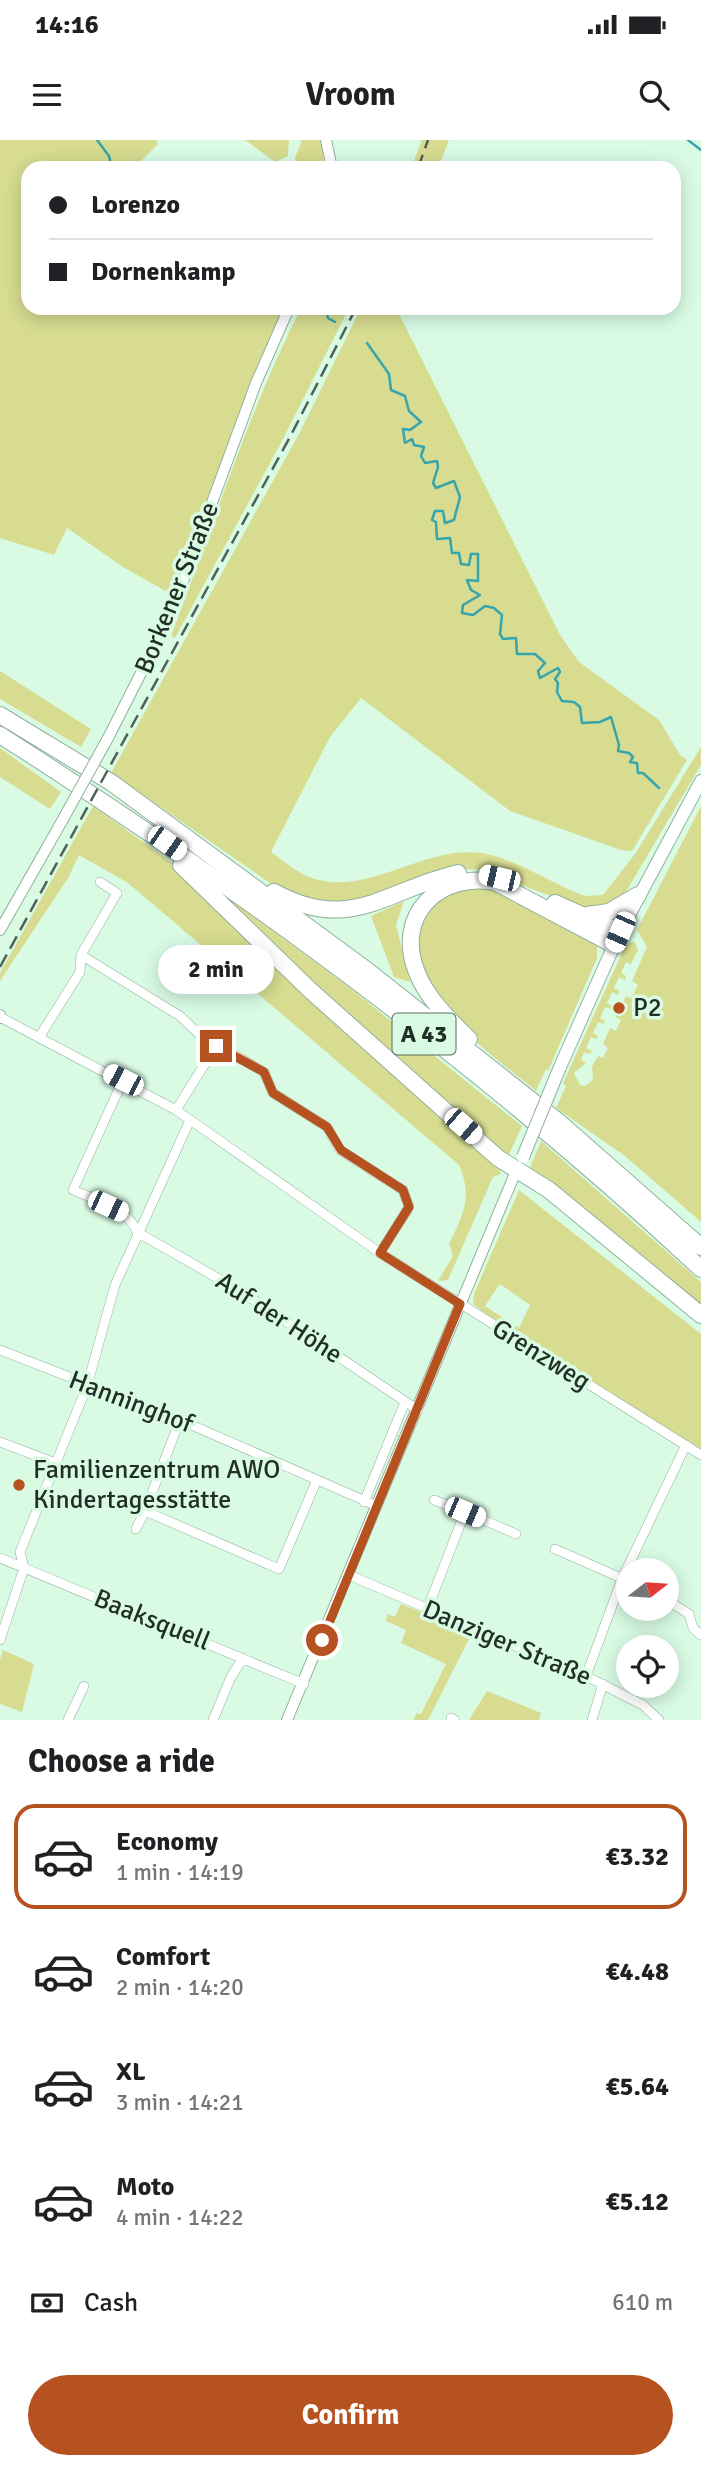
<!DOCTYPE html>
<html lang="en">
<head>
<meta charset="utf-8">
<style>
  :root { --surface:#fff; --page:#f2f2f2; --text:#202124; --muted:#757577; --line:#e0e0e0; --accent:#b6521f }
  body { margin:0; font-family:Signika,sans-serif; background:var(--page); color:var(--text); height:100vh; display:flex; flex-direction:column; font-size:26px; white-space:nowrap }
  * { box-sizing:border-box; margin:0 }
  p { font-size:23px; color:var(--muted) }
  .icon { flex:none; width:38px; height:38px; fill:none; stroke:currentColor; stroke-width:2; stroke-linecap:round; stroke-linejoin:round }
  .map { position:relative; height:1580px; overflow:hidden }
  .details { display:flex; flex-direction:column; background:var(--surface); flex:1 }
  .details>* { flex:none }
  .banner { position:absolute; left:21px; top:21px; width:660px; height:154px; border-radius:21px; box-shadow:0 4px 18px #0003; display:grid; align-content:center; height:154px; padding:0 28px; background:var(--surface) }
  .needle { width:46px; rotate:73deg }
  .controls { position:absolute; left:616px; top:1418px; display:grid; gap:14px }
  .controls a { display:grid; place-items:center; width:63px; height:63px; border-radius:50%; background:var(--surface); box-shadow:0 4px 18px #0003; font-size:35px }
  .end { position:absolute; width:32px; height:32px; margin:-16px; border:9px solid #b6521f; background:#fff; box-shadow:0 0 0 4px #fff }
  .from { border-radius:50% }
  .bubble { position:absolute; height:49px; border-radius:24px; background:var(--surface); box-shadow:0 4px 18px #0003; font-size:23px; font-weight:700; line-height:49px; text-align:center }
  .car { position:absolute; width:21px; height:42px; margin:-21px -10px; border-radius:9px; box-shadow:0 0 5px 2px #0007; background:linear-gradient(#fff 24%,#345 0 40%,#fff 0 76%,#345 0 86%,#fff 0) }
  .banner b { display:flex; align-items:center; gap:24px; height:66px; font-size:26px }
  .banner b+b { border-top:2px solid var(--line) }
  .banner i { width:18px; height:18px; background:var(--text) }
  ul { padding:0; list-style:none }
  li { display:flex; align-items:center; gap:21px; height:105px; margin:0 14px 10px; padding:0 14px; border:4px solid transparent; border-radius:21px }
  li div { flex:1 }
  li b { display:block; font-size:26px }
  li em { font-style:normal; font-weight:700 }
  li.on { border-color:var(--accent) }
  li>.icon { width:63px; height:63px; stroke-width:1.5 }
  h2 { padding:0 28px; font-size:32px; line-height:84px }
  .pay { display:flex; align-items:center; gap:18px; height:77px; padding:0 28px; font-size:26px }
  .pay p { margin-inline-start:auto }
  .cta { display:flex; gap:14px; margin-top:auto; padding:14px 28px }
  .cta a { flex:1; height:80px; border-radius:42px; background:var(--accent); color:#fff; font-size:28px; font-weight:700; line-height:80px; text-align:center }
  .status { display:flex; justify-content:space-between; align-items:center; height:49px; padding:0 35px; background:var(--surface); direction:ltr }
  .status svg { height:19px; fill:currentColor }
  header { display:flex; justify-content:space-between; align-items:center; height:91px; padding:0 28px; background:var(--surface); font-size:32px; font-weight:700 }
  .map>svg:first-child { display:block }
  .green { fill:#d7dc91; fill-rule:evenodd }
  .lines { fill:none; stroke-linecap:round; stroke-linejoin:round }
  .stream { stroke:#37a5ac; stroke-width:2.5 }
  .minor-casing { stroke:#91b19c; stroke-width:10 }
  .tertiary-casing { stroke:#91b19c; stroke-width:12 }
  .secondary-casing { stroke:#91b19c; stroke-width:14 }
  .motorway-casing { stroke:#91b19c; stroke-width:18 }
  .minor { stroke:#fff; stroke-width:9 }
  .tertiary { stroke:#fff; stroke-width:10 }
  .secondary { stroke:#fff; stroke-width:12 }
  .motorway { stroke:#fff; stroke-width:16 }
  .rail { stroke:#506256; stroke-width:2.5; stroke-dasharray:14 7; stroke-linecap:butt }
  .tertiary-bridge-casing { stroke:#91b19c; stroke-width:12; stroke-linecap:butt }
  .secondary-bridge-casing { stroke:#91b19c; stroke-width:14; stroke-linecap:butt }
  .tertiary-bridge { stroke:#fff; stroke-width:10 }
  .secondary-bridge { stroke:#fff; stroke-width:12 }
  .route { stroke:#b6521f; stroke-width:9 }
  .poi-dot { fill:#b6521f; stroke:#d9fbe4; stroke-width:2.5 }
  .labels { text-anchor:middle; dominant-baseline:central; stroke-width:7; stroke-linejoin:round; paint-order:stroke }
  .shield { fill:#d9fbe4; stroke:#596c60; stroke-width:2 }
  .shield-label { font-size:24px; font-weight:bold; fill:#222f27 }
  .street-label { font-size:26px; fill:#222f27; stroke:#d9fbe4 }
  .poi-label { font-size:26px; fill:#222f27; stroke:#d9fbe4; text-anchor:start }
</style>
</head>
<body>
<div class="status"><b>14:16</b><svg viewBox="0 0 49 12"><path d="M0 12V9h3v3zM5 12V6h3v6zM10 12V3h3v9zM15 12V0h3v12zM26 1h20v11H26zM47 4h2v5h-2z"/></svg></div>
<header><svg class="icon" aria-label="menu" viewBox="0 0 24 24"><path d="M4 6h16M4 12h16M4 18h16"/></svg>Vroom<svg class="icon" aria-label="search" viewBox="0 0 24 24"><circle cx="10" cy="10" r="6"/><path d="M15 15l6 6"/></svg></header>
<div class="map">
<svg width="701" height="1580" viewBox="0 0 701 1580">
  <rect width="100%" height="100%" fill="#d9fbe4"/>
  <path class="green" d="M0,0H156L158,4L137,25L140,28H28V168H282L207,364L169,453L123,427L67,388L54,415L0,398Z
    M245,0H289L288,16L275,22Z
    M302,0H322L324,28H295V18Z
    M422,0H449L438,28H411Z
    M301,168H349L283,299L175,498L171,496C213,387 248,272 301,168Z
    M361,168H396L560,495L579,522L659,580L680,615L687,620L632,711L621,710L510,671L361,558L330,597L271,712C284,721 297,733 312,738C369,757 423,705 481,713C515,718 551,744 585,756L603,755L635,714L701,607V625L624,755L592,772L483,730L464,729L342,766L283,752L111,633L300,292Z
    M0,531L91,589L81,607L0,559Z
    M0,608L61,652L50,669L0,637Z
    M93,666L185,732L496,1022L501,1034L493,1037L448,1140L438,1141L453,1116L449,1104C463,1075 473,1057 459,1025L128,743L79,715L68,738L0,841V833Z
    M701,666V1082L625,1016L556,968L566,946L563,943L622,813L628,803L635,802L638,810L631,824L626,822L621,833L626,836L625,840L619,837L614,848L619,851L618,855L612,852L607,863L612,866L611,869L605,867L600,878L605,881L604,884L598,882L593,893L598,896L597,899L591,897L586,908L592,911L590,914L584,912L581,920L586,923L574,933L580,945L585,946L593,940L592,927L598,916L603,918L608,908L603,904L610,888L616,891L621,880L616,877L619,870L624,873L628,865L623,862L626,856L631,858L638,845L632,841L647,807L637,790Z
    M477,742L597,804V818L548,931L546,929L536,951C490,913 417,865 416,798C416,786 428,769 434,759Z
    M216,749L346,845L522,986L508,1017L282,819Z
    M404,761L396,785L410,842L394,837L371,776Z
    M541,1001L701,1142V1167L530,1027Z
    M519,1050L701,1194V1315L477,1175L481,1170L473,1164L474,1154ZM500,1144L530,1165L519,1188L485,1166Z
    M401,1464L472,1493L428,1580H413L417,1573L421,1574L446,1524L401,1503L406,1490L386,1481L387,1474L395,1477Z
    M3,1510L34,1524L22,1572L0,1564V1520Z
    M487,1551L541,1573L539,1580H469Z"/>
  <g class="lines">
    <path class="stream" d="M97,0L109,16L112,28
      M688,0L701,10
      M326,168L328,178L335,182
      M367,203L389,234L391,250L405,256L409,271L421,282L410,290L403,289L405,303L412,299L414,305L424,307L421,316L425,323L437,321L438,327L433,343L436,348L454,341L460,357L454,380L445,383L443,371H435L432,380L436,382L437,399L450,398L452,413H459L461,424L469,425L471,414H478V441L467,440L471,450L480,455L463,465L462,473L473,475L485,466L494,468L502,475L500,494L503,499L516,498L517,514H535L545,523L538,531L540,538L558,528L560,532L555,539L558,543L557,552L562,561L574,562L580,567L582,583L600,582L611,577L619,605L618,611L629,613L633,617L630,622L637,623L638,633H643L659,648"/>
    <g class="minor-casing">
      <path id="minor" d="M81,815L180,876L200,895L264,932L273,953L327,987L340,1010L403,1050L409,1067L380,1113
        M0,877L176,970L380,1113L701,1315
        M40,896L80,832L81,815L117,753L100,742
        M123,940L73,1050C95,1060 129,1068 137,1092L242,1152L418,1270
        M176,970L216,906
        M0,1210L180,1280L377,1366
        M180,1280L145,1371L279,1429L316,1342
        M0,1302L58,1324
        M434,1360L465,1372
        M364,1362L405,1262
        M136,1389L145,1371
        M555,1409L628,1441
        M0,1418L304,1544
        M349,1435L586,1536L643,1565L659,1580
        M667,1460L689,1474L693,1488L701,1495
        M427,1470L465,1372L516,1394
        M0,1500L24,1428L20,1412L87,1246L115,1145L190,980
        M586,1536L622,1439L686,1305
        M451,1578L455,1580
        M68,1580L84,1546
        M213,1580L231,1537L243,1518
        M592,1580L603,1544"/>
    </g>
    <g class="tertiary-casing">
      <path id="tertiary" d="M326,0L332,28
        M108,598L171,474L256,243L289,168
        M0,790L62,681
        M0,875V878
        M287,1580L516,1031"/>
    </g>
    <g class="secondary-casing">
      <path id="secondary" d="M560,927L620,792L701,641"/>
    </g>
    <g class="motorway-casing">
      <path id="motorway" d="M0,575L112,643L368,831L560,983L701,1107
        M0,595C248,753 486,928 701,1129
        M181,725L310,850L498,1018L549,1050L701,1175
        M274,752C351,794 385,750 458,733
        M555,763L620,792
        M587,775L609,772L638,755
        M469,899C449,880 425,856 416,830C395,774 440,732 495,742L614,805"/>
    </g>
    <use href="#minor" class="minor"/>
    <use href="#tertiary" class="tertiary"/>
    <use href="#secondary" class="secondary"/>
    <use href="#motorway" class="motorway"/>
    <path class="rail" d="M418,28L428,0
      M0,827L290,297L356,168"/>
    <g class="tertiary-bridge-casing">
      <path id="tertiary-bridge" d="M62,681L108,598"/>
    </g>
    <g class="secondary-bridge-casing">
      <path id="secondary-bridge" d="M523,1017L560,927"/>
    </g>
    <use href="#tertiary-bridge" class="tertiary-bridge"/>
    <use href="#secondary-bridge" class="secondary-bridge"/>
  </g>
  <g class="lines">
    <path class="route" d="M216,906L264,932L273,953L327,987L341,1010L403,1050L409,1067L380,1113L460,1164L322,1500"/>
  </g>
  <g class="poi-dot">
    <circle cx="619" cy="868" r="7"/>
    <circle cx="19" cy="1345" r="7"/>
  </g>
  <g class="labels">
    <rect class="shield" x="392.5" y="873.5" width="63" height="41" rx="5"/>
    <g class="shield-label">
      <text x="424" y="894">A 43</text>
    </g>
    <g class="street-label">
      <text transform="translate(177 448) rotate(-68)">Borkener Straße</text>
      <text transform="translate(279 1178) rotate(33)">Auf der Höhe</text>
      <text transform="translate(541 1215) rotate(32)">Grenzweg</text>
      <text transform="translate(131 1262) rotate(21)">Hanninghof</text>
      <text transform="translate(152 1480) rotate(22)">Baaksquell</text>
      <text transform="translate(507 1503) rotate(23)">Danziger Straße</text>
    </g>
    <g class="poi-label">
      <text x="633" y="868">P2</text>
      <text x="33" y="1330">Familienzentrum AWO<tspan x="33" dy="30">Kindertagesstätte</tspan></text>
    </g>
  </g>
</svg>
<div class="controls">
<a><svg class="needle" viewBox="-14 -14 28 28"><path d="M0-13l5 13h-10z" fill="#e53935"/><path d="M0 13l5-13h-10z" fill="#757577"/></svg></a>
<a><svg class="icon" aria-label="locate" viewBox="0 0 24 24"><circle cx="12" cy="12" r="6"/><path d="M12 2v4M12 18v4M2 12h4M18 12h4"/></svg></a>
</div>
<i class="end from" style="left:322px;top:1500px"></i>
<i class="end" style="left:216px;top:906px"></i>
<div class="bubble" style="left:158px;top:805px;width:116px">2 min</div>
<i class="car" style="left:167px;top:703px;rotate:125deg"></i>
<i class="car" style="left:499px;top:738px;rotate:283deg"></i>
<i class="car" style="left:620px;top:792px;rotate:204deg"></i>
<i class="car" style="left:123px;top:940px;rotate:297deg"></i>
<i class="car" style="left:463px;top:986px;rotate:131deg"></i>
<i class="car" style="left:108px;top:1066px;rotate:115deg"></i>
<i class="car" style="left:465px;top:1372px;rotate:113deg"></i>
<div class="banner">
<b><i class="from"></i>Lorenzo</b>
<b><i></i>Dornenkamp</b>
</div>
</div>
<section class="details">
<h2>Choose a ride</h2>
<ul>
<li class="on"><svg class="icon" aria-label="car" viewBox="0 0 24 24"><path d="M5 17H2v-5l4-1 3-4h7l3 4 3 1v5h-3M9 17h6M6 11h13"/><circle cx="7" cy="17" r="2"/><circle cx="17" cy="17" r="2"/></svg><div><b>Economy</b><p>1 min · 14:19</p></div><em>€3.32</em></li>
<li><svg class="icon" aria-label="car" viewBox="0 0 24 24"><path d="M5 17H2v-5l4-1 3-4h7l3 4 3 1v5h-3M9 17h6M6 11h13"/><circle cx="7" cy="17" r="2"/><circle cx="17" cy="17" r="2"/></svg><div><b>Comfort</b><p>2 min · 14:20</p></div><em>€4.48</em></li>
<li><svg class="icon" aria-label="car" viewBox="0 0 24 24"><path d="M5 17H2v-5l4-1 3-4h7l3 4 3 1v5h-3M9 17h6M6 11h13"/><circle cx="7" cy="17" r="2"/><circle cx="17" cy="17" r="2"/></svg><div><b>XL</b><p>3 min · 14:21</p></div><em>€5.64</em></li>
<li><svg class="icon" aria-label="car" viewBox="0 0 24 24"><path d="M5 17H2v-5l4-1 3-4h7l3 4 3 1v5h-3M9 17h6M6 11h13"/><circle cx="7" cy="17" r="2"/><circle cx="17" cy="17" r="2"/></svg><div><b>Moto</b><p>4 min · 14:22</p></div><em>€5.12</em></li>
</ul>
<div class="pay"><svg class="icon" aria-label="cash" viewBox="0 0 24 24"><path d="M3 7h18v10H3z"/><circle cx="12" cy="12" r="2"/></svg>Cash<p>610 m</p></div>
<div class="cta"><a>Confirm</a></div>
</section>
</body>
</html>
